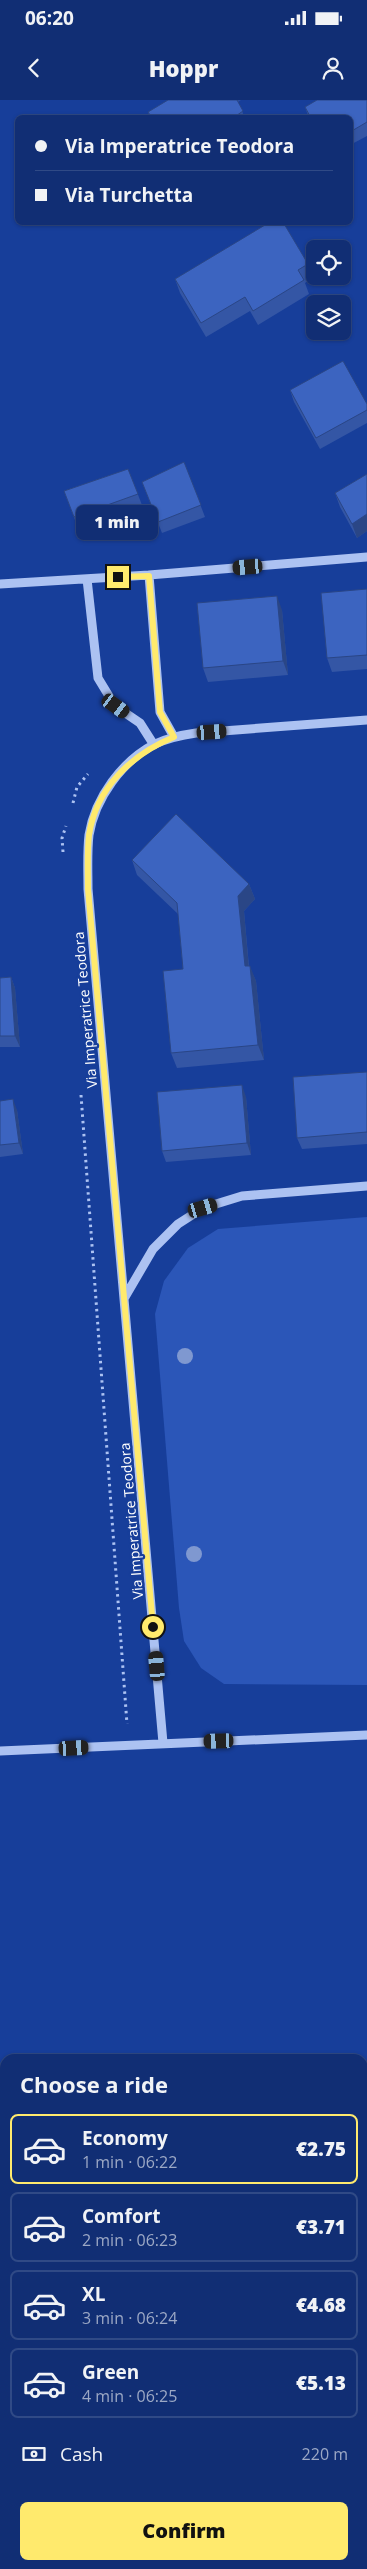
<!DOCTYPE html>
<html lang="en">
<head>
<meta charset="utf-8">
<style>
  :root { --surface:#112e74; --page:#1a3679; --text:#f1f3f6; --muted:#9ca8c5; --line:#304a86; --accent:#ffea6d }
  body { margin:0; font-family:"Open Sans",sans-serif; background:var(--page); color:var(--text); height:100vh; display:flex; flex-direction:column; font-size:19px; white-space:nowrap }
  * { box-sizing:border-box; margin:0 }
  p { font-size:16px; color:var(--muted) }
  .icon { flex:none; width:28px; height:28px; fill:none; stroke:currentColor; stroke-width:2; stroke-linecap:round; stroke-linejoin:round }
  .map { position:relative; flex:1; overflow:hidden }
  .drawer { position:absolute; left:0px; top:1954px; width:368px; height:516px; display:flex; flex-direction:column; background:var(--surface); border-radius:15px 15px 0 0; box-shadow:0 1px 4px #0004,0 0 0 1px var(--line) }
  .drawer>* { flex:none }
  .hud { position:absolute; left:15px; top:15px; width:338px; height:110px; border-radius:8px; box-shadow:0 1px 4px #0004,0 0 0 1px var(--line); display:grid; align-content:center; height:110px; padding:0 20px; background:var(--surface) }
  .buttons { position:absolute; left:306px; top:140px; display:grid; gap:10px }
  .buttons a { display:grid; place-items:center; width:45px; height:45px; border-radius:8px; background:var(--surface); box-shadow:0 1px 4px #0004,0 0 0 1px var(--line); font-size:25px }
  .end { position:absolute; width:22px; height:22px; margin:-11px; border:6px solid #ffea6d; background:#111; box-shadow:0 0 0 2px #111 }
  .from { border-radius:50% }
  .bubble { position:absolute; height:35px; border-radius:8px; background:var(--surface); box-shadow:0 1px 4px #0004,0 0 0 1px var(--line); font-size:16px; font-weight:800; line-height:35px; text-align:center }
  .car { position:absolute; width:15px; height:30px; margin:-15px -8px; border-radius:6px; box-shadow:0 0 4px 1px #0007; background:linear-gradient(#222 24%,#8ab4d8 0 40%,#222 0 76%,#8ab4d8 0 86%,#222 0) }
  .hud b { display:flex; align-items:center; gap:18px; height:48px; font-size:19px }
  .hud b+b { border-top:1px solid var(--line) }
  .hud i { width:12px; height:12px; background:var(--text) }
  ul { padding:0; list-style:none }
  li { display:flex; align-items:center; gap:15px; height:70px; margin:0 10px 8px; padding:0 10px; border:2px solid var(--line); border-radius:8px }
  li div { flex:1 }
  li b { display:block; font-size:19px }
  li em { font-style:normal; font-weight:800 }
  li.on { border-color:var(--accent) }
  li>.icon { width:45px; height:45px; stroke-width:1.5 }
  h2 { padding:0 20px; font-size:22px; line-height:60px }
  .pay { display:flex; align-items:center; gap:12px; height:55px; padding:0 20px; font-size:19px }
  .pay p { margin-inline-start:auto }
  .primary-button { display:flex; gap:10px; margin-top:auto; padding:10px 20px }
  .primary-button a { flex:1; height:58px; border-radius:8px; background:var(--accent); color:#111; font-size:20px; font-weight:800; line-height:58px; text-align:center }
  .status { display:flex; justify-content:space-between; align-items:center; height:35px; padding:0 25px; background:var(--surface); direction:ltr }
  .status svg { height:14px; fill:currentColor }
  header { display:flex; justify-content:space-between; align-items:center; height:65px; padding:0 20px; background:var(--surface); font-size:22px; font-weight:800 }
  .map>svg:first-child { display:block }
  .green { fill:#2b56b8 }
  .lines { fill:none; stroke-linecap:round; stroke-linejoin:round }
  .path { stroke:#acc2f2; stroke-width:3; stroke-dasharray:2.5 4; stroke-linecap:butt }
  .minor { stroke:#acc2f2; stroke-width:9 }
  .tree { fill:#7f98d0 }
  .wall { fill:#3456a5 }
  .shaded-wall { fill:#2a4686 }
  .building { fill:#3c64c0; stroke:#2a4686 }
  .route { stroke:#ffea6d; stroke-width:6 }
  .labels { text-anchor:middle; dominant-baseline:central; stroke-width:4.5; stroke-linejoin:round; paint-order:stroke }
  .street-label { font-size:14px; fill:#fff; stroke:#173e9a }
</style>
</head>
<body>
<div class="status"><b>06:20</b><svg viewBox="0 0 49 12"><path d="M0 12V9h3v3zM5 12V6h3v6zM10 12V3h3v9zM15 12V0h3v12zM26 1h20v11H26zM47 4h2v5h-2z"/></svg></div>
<header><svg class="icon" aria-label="back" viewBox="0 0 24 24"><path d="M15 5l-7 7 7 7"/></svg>Hoppr<svg class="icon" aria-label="person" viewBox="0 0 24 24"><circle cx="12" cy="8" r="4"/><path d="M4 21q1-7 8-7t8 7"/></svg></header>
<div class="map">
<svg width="367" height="2469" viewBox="0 0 367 2469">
  <rect width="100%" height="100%" fill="#173e9a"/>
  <path class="green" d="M367,1117V1585L224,1584L201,1568L184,1541L179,1508L155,1214L164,1181L188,1148L218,1129Z"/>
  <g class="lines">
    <path class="path" d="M73,703L77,687L88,674
      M63,752L62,738L66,726
      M81,995L127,1624"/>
    <path class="minor" d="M149,475L160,612L174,637
      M87,479L98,578L115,606L140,623L154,645
      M0,484L149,475L367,457
      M125,1197L153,1149L178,1124L203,1108L242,1096L367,1086
      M163,1643L88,789C88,771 87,752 89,735C95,698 122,661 155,644C168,638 182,635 196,633L367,620
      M0,1651L367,1635"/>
  </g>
  <g class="tree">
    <circle cx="185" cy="1256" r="8"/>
    <circle cx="194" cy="1454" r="8"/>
  </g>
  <path class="wall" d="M241,0L238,2L245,18H150L148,12Z
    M367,0V36L350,45V18H309L305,7Z
    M308,164L313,178L305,183L309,194L258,225L250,211L206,237L180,193L175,179Z
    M290,290L367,304V323L320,349L294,302Z
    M184,362L205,417L162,433L142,382Z
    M128,369L142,405L78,428L64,391Z
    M367,374V431L357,438L340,407L335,393Z
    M367,489V569L332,572L327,558Z
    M282,510L288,575L208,582L203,568Z
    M132,760L249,784L255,799L244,811L249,866L256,881L264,960L177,968L171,953L183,869L178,814L137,775Z
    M11,877L15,888L20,947H0V878Z
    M367,972V1044L302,1049L297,1038Z
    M246,997L251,1055L166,1062L162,1051Z
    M0,1001L17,1010L23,1054L0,1057Z"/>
  <path class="shaded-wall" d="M367,414V431L357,438L352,424Z
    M277,496L282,510L288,575L283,561Z
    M249,784L255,799L244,811L250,881L245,866L238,796Z
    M250,866L256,881L264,960L258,945Z
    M11,877L15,888L20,947L15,936Z
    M242,985L246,997L251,1055L247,1043Z
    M13,999L17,1010L23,1054L19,1043Z"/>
  <path class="building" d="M168,0H237L243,11L233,18H152L148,12Z
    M317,0H367V22L350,32V18H311L305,7Z
    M270,122H283L308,164L298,170L304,180L253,211L245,197L201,223L175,179Z
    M343,261L367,304V310L316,338L290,290Z
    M184,362L201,405L158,422L142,382Z
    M128,369L138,394L74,417L64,391Z
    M367,374V414L352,424L335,393Z
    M367,489V555L327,558L321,493Z
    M277,496L283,561L203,568L197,503Z
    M176,714L249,784L238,796L245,866H250L258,945L171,953L163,871L183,869L177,803L132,760Z
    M11,877L15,936H0V878Z
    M367,972V1032L297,1038L293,977Z
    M242,985L247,1043L162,1051L157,992Z
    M13,999L19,1043L0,1045V1001Z
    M137,2465H166L245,2468V2469H137Z"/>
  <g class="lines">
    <path class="route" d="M118,477L149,476L160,612L174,637C132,654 96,688 89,735C87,752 88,771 88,789L153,1527"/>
  </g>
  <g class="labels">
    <g class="street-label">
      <text transform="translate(85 910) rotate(-95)">Via Imperatrice Teodora</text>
      <text transform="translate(131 1421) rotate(-95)">Via Imperatrice Teodora</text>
    </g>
  </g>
</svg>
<div class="buttons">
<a><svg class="icon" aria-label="locate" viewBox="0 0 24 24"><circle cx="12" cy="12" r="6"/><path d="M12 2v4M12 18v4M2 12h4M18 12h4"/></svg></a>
<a><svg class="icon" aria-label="layers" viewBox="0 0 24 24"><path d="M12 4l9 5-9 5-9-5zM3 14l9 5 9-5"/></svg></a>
</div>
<i class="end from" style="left:153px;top:1527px"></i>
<i class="end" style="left:118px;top:477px"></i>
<div class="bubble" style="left:76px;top:405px;width:82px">1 min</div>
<i class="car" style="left:248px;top:467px;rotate:265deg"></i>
<i class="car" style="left:116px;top:606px;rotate:126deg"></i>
<i class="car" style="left:212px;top:632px;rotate:86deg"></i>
<i class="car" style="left:203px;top:1108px;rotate:74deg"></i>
<i class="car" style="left:157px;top:1566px;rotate:355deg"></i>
<i class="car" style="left:219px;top:1641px;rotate:268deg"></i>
<i class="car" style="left:74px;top:1648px;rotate:87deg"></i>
<div class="hud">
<b><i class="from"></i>Via Imperatrice Teodora</b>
<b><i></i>Via Turchetta</b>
</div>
<section class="drawer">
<h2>Choose a ride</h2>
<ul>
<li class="on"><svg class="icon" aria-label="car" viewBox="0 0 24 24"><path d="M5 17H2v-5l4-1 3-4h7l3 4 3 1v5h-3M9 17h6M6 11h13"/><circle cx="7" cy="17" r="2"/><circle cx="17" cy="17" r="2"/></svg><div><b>Economy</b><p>1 min · 06:22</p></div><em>€2.75</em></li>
<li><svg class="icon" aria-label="car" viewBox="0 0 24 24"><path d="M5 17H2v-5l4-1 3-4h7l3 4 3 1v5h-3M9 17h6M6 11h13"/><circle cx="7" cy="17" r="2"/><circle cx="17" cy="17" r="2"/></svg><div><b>Comfort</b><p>2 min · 06:23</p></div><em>€3.71</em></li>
<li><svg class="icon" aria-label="car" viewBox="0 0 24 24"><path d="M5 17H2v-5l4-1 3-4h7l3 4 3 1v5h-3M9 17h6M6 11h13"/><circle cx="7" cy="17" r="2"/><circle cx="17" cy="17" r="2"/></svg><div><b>XL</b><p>3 min · 06:24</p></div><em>€4.68</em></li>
<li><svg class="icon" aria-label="car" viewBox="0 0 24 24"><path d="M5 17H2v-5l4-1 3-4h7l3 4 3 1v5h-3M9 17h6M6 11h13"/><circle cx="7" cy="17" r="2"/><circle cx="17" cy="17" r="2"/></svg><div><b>Green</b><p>4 min · 06:25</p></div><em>€5.13</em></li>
</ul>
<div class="pay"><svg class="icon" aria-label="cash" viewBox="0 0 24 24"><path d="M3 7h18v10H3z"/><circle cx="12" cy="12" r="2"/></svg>Cash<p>220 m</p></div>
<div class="primary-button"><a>Confirm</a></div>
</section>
</div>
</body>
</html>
